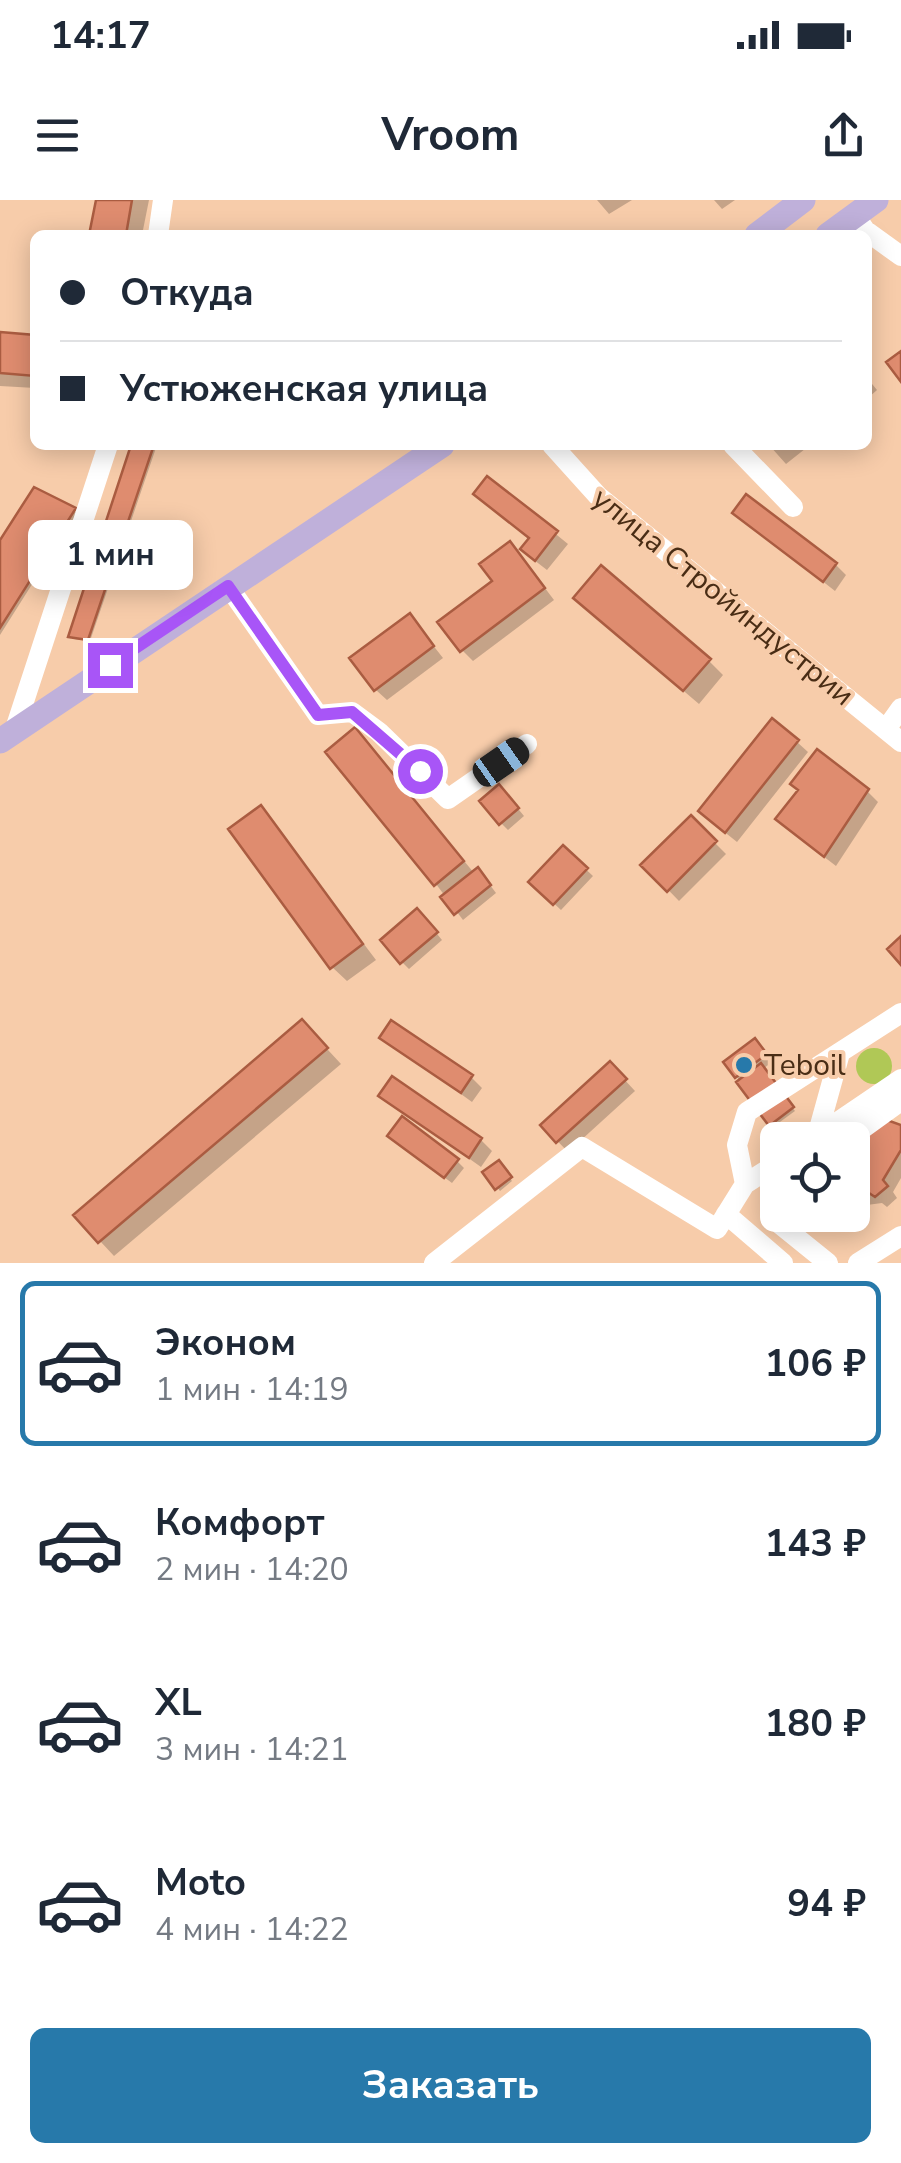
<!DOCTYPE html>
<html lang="ru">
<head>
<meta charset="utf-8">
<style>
  :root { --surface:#fff; --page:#f2f2f3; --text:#1f2937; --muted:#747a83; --line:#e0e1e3; --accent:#2779aa }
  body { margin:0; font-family:"Nunito Sans",sans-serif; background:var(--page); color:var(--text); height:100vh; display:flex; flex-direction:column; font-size:38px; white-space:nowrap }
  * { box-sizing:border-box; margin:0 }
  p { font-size:32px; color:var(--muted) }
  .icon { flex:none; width:55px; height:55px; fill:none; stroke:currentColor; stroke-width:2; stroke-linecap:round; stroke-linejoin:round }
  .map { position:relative; height:1063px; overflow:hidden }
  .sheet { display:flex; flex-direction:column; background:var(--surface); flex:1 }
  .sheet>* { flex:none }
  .banner { position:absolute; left:30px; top:30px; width:842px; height:220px; border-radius:15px; box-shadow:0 5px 25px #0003; display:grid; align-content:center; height:220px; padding:0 30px; background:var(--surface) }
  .tools { position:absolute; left:760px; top:922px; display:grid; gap:20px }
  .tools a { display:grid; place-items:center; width:110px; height:110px; border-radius:15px; background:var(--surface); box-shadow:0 5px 25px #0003; font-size:50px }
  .end { position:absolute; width:45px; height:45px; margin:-22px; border:12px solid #a855f7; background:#fff; box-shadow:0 0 0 5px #fff }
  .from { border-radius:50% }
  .bubble { position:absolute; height:70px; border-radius:15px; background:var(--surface); box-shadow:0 5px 25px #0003; font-size:32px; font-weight:700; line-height:70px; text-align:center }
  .car { position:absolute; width:30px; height:60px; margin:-30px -15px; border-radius:12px; box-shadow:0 0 8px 2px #0007; background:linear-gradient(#222 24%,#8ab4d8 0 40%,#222 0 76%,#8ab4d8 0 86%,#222 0) }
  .banner b { display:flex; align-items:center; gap:35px; height:95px; font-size:38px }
  .banner b+b { border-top:2px solid var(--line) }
  .banner i { width:25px; height:25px; background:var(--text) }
  ul { padding:18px 0 0; list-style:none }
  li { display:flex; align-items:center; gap:30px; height:165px; margin:0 20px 15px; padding:0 10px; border:5px solid transparent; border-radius:15px }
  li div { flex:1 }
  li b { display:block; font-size:38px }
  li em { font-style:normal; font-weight:700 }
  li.on { border-color:var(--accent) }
  li>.icon { width:90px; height:90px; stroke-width:1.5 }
  .primary-button { display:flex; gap:20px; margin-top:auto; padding:20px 30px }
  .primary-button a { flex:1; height:115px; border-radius:15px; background:var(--accent); color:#fff; font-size:40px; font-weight:700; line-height:115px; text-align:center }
  .status { display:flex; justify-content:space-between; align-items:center; height:70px; padding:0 50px; background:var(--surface); direction:ltr }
  .status svg { height:28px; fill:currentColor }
  header { display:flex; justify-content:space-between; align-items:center; height:130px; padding:0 30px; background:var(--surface); font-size:45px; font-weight:700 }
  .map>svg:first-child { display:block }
  .green { fill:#b0c856 }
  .shadow { fill:#0003 }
  .building { fill:#df8c6f; stroke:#aa5c41; stroke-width:2.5 }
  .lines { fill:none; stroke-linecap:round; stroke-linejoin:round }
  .minor { stroke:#fff; stroke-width:20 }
  .major { stroke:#bfb0da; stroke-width:25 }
  .route { stroke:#a855f7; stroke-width:12 }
  .poi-dot { fill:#2779aa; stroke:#f7ccaa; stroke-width:4 }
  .labels { text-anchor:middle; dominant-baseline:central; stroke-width:8; stroke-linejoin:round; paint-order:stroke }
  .street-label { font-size:30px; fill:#492d15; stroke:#f7ccaa }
  .poi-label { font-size:30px; fill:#492d15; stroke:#f7ccaa; text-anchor:start }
</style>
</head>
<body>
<div class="status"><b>14:17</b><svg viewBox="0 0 49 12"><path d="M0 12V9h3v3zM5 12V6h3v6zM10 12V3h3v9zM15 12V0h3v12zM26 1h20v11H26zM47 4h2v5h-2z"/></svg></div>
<header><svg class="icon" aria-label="menu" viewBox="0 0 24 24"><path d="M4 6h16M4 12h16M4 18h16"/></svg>Vroom<svg class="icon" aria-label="share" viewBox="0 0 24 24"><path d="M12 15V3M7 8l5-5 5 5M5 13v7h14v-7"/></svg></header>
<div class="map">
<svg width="901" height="1063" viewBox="0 0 901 1063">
  <rect width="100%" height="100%" fill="#f7ccaa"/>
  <path class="green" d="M856 866a18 18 0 1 1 36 0a18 18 0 1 1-36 0Z"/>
  <path class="shadow" d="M99,0H149L142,35H91Z
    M597,0H632L609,14Z
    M714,0H735L722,9Z
    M0,135L35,138V188L0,186Z
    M868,179L877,190L868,198Z
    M134,245H157L90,441L74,439Z
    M769,245H810L786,264Z
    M488,279L568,344L547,370L534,360L531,339L476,294Z
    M74,310L77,313L0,435V345Z
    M735,313L836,365L846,375L835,391Z
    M520,355L554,400L473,461L462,450L495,381Z
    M591,412L709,461L723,475L699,504Z
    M410,416L443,458L387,500L376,490Z
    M797,542L808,552L737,642L712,622Z
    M369,545L474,673L484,677L496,693L463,720L436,684Z
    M867,591L878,602L836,666L789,630Z
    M506,594L524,616L508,630L501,623Z
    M261,608L376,760L347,781L332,767Z
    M691,619L726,654L679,701L644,665Z
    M563,648L593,676L561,710L531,682Z
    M424,718L442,740L409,769L402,762Z
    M316,837L341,864L114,1056L100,1041Z
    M382,837L471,877L482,888L472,902Z
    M761,848L772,862L763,869L795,911L773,927L726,862Z
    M610,864L635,891L568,952L543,926Z
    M381,896L481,940L492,951L481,967Z
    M901,928V978L893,992L897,998L887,1007L882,1003L852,1007V946Z
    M397,942L457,961L464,968L452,983Z
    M498,963L512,981L500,991L486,973Z
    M813,1015H835L829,1020Z"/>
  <path class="building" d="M96,0H132L126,35H89Z
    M0,132L35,135V176L0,173Z
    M901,151V182L886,162Z
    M131,245H154L88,440L68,437Z
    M487,276L558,331L535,361L520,349L529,338L473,294Z
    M34,287L76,308L0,428V340Z
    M746,294L837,363L823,382L732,313Z
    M510,341L545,388L460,452L437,422L492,381L479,364Z
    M601,365L711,459L683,491L573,398Z
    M410,413L434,446L374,491L349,458Z
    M772,518L799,540L725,633L698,611Z
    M355,527L464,661L434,686L325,552Z
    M817,549L869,589L824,657L775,619L798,590L790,584Z
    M499,584L519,608L499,625L479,601Z
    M261,605L363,744L330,769L228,629Z
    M691,615L717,641L667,692L640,665Z
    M563,645L588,668L553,705L528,682Z
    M478,667L491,685L454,715L440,697Z
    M417,708L438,732L400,764L380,740Z
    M901,736V765L887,749Z
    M302,819L328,848L98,1043L73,1015Z
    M391,820L473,875L461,893L379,838Z
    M755,838L767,854L735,878L723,862Z
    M610,861L627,879L556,943L540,925Z
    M761,863L794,907L769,926L736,882Z
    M392,876L482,938L469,958L378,896Z
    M402,916L459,959L444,978L387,936Z
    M884,919L901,925V950L883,980L888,986L875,997L869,993L852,995V943Z
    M499,960L512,977L495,990L482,972Z"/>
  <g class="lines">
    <path class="minor" d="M855,15L865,30L901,56
      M158,35L163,0
      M552,245L598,296L901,542
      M733,245L793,307
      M228,386L318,515L352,512L379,532L448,599L527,544
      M15,529L108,245
      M886,529L901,508
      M817,936L840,853
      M811,940L901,879
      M847,940L901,901
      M745,984L737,945L747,912L901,813
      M778,989L771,1017L828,1063
      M726,1014L783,1063
      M434,1063L582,947L717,1029L745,984L778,963
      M858,1063L901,1036"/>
    <path class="major" d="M757,35L803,0
      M828,35L876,0
      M0,541L442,245"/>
  </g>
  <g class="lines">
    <path class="route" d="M110,465L228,386L318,515L352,512L420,571"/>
  </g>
  <circle class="poi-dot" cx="744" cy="865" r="10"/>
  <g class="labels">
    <g class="street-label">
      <text transform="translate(723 397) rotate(39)">улица Стройиндустрии</text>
    </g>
    <g class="poi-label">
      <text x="764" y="865">Teboil</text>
    </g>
  </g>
</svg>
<div class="tools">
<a><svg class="icon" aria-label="locate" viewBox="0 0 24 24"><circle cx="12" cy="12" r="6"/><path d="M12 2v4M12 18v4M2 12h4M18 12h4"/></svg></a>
</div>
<i class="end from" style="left:420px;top:571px"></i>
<i class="end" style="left:110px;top:465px"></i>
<div class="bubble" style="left:28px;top:320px;width:165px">1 мин</div>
<i class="car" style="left:501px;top:562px;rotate:55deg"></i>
<div class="banner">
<b><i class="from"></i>Откуда</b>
<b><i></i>Устюженская улица</b>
</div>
</div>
<section class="sheet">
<ul>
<li class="on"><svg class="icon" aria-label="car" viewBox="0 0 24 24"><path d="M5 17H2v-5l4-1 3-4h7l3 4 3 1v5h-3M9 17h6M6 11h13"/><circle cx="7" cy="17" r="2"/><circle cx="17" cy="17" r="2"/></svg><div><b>Эконом</b><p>1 мин · 14:19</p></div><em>106 ₽</em></li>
<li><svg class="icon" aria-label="car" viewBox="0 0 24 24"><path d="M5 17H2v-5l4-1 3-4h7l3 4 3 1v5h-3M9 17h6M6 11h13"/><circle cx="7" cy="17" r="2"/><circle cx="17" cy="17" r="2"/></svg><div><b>Комфорт</b><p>2 мин · 14:20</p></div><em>143 ₽</em></li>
<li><svg class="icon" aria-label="car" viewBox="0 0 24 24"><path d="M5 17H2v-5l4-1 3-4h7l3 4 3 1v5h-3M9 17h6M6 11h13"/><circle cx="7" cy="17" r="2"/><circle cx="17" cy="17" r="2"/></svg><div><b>XL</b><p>3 мин · 14:21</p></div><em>180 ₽</em></li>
<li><svg class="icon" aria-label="car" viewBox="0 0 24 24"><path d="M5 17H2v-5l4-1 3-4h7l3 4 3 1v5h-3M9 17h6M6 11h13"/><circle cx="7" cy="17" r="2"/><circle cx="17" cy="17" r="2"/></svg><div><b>Moto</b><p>4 мин · 14:22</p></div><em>94 ₽</em></li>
</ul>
<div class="primary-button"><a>Заказать</a></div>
</section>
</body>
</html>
